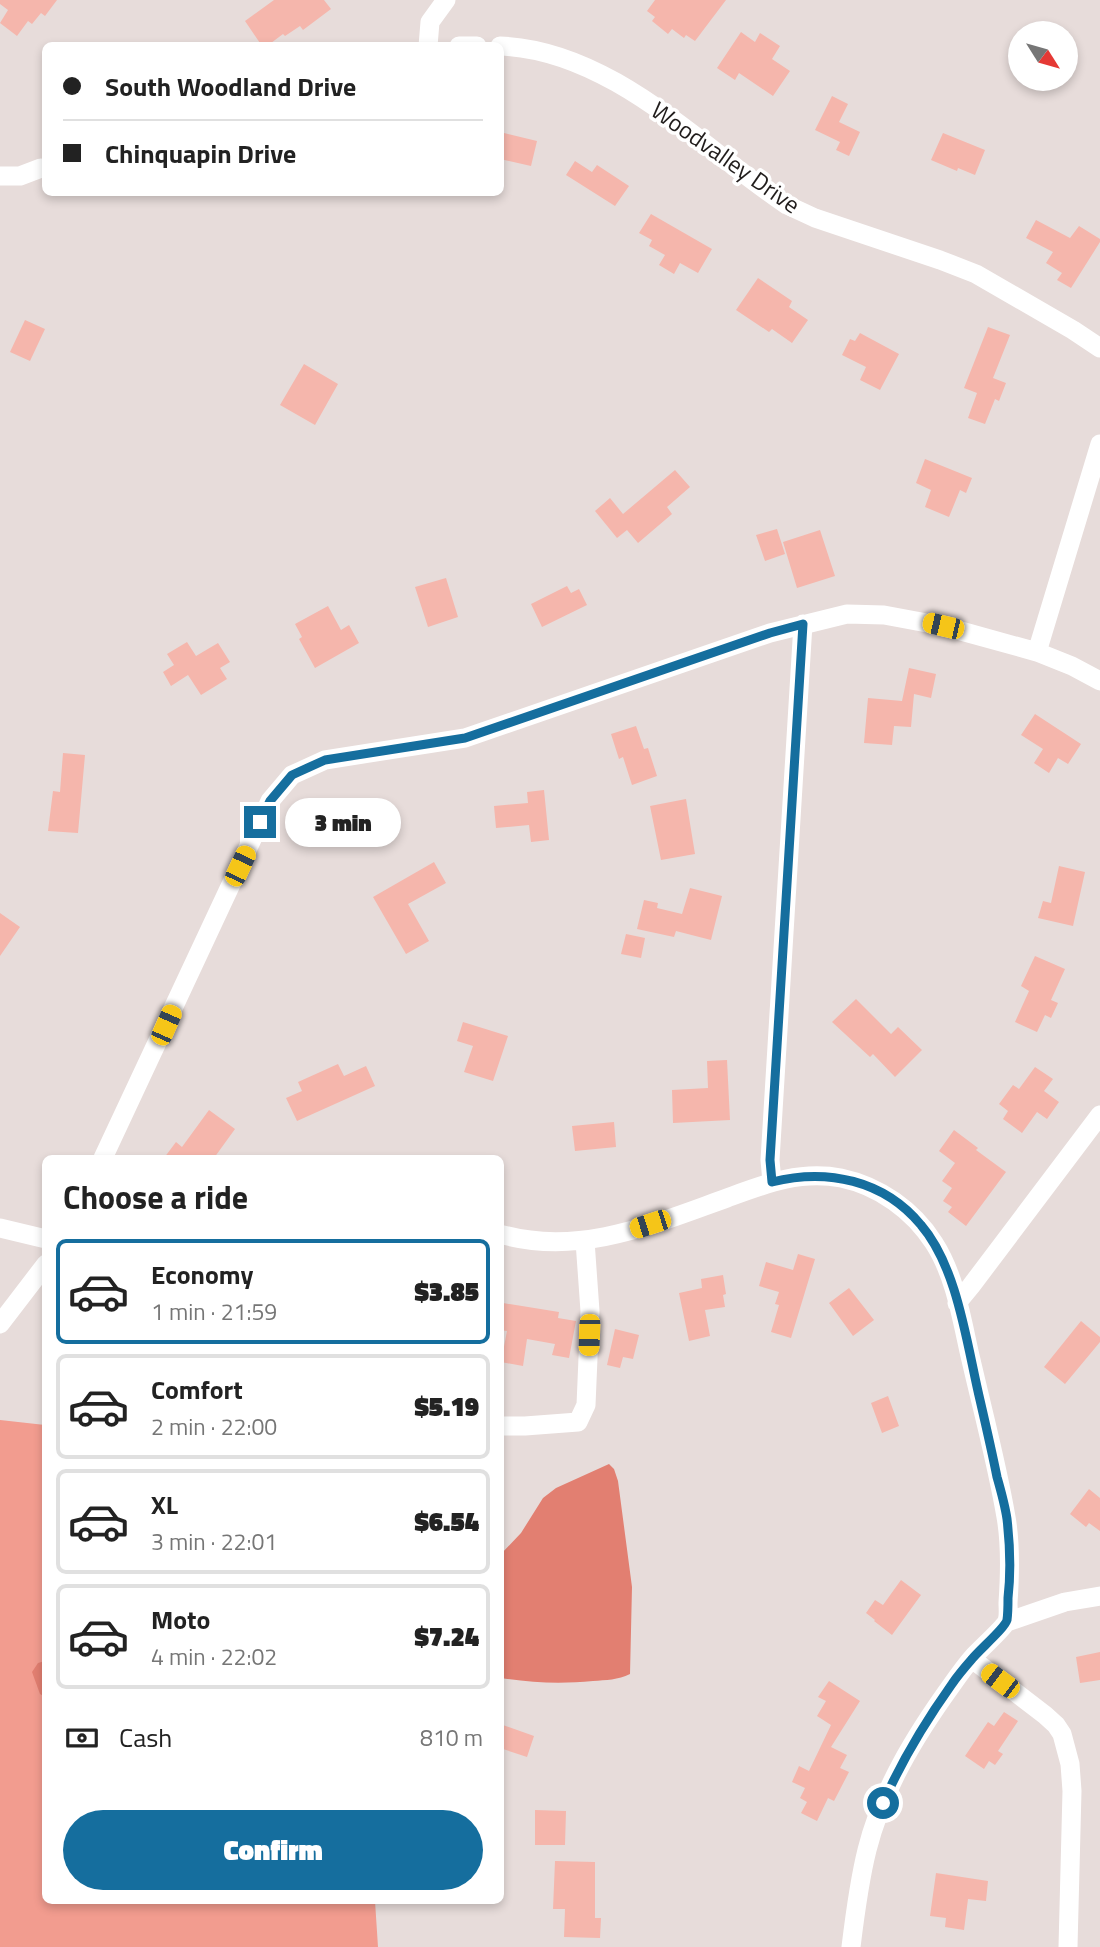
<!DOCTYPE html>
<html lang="en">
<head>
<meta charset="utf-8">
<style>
  :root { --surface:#fff; --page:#f2f2f2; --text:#222; --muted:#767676; --line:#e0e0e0; --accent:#156e9e }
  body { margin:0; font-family:"Titillium Web",sans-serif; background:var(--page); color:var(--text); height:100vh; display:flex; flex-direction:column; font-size:26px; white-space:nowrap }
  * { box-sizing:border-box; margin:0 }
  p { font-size:23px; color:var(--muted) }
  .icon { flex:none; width:38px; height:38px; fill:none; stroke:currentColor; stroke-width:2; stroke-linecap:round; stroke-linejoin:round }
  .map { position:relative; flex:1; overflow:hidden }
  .side { position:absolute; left:42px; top:1155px; width:462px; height:749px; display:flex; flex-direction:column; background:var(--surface); border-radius:10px; box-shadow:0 4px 10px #0003 }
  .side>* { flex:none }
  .banner { position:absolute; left:42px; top:42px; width:462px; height:154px; border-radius:10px; box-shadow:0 4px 10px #0003; display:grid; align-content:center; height:154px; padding:0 21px; background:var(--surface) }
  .needle { width:46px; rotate:127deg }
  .buttons { position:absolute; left:1008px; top:21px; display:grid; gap:14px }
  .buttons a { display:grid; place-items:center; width:70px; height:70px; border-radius:50%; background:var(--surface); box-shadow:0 4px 10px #0003; font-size:35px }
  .end { position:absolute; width:32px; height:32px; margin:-16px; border:9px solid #156e9e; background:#fff; box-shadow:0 0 0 4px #fff }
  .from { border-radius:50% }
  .bubble { position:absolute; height:49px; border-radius:24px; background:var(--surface); box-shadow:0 4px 10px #0003; font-size:23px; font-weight:800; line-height:49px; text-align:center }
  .car { position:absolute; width:21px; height:42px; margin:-21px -10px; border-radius:9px; box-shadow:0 0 5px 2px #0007; background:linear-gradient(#f5c518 24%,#345 0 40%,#f5c518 0 76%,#345 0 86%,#f5c518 0) }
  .banner b { display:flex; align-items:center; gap:24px; height:66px; font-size:26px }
  .banner b+b { border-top:2px solid var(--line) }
  .banner i { width:18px; height:18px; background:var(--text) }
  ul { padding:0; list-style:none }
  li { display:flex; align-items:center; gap:21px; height:105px; margin:0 14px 10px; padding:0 7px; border:4px solid var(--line); border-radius:10px }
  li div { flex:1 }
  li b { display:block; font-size:26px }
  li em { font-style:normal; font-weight:800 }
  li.selected { border-color:var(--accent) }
  li>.icon { width:63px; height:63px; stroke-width:1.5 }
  h2 { padding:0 21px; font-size:32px; line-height:84px }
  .pay { display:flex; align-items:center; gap:18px; height:77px; padding:0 21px; font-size:26px }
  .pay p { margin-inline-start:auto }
  .cta { display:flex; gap:14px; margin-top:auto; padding:14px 21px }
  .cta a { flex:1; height:80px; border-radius:42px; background:var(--accent); color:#fff; font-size:28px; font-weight:800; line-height:80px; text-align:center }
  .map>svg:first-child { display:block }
  .green { fill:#f29c8f }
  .water { fill:#e27f71 }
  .building { fill:#f5b6ac }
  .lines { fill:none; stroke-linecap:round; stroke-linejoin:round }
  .minor { stroke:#fff; stroke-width:19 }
  .route { stroke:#156e9e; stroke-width:9 }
  .labels { text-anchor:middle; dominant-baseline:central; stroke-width:7; stroke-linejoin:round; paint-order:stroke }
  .street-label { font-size:24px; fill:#211d1c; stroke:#fff }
</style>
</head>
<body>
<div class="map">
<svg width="1100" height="1947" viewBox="0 0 1100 1947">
  <rect width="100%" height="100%" fill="#e7dcda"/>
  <path class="green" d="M0,1420L45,1425L46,1900L375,1901L378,1947H0Z"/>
  <path class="water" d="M609,1464L614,1469L618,1481L632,1587L630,1674C618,1680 606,1680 593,1681C562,1684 532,1683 501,1678V1554L521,1533L543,1498L556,1488Z
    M45,1661H46L45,1697L40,1694L32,1672L38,1663Z"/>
  <path class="building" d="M0,0H57L45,16L41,13L32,24L28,21L17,36L0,23L8,10L0,4Z
    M274,0H324L331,9L303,30L300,26L285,36L283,34L267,46H262L245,21Z
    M655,0H726L695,41L686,35L684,38L672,29L668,34L652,21L655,17L647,11Z
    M741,32L755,42L760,33L780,46L772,59L790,71L773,96L739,73L735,80L717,68Z
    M832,96L848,104L839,122L860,132L849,156L836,150L840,142L815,130Z
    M500,132L537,141L531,166L500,159Z
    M943,133L985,150L975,175L958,168L957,171L931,160Z
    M575,161L592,172L597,165L629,186L615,206L566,175Z
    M651,214L712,249L698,273L680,263L674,274L659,265L665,255L649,246L652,240L639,233Z
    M1036,220L1070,238L1079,226L1100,239V242L1071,288L1057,280L1062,273L1046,263L1053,252L1026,238Z
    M758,278L792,301L789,307L808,320L792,343L772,329L769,332L736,310Z
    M25,320L45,329L30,361L10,352Z
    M988,327L1010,335L993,378L1006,383L999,401L995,399L985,424L968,418L977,393L964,388Z
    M860,333L899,354L880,390L860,380L866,367L842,355L850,339L855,341Z
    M304,364L338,384L315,425L280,405Z
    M925,459L972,478L966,493L960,490L949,517L925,507L931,490L916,483Z
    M675,470L690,487L667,507L672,514L638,543L627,530L617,538L595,511L610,498L623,514Z
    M777,529L785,554L765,561L756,535Z
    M820,530L835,576L797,588L783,542Z
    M446,578L458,617L428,627L415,587Z
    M567,586L571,593L579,589L587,605L542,627L531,604Z
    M328,606L341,630L349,625L359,643L315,668L299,639L302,637L295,624Z
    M187,642L196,656L218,643L230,662L220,668L227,679L201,695L188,675L171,686L163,672L174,665L167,654Z
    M909,668L936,674L931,698L914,694L911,727L894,726L892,745L864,743L868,698L902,701Z
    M1035,714L1081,744L1068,764L1058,758L1049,773L1034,763L1043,749L1021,735Z
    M636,726L644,749L648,748L657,776L632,785L623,757L619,759L611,734Z
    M63,753L85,755L78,833L48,831L53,791L60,792Z
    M544,790L549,840L531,842L529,825L496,828L494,806L528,803L527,792Z
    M686,799L695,854L661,860L650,806Z
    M434,862L446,883L408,904L429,941L406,954L373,897Z
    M1059,866L1085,872L1073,926L1038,918L1043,901L1051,903Z
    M690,888L722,896L711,940L676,931L674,937L637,929L644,900L658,903L657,908L682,914Z
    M0,913L20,927L0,956Z
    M626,934L645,938L641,958L621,954Z
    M1035,956L1065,969L1051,1000L1058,1003L1051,1018L1045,1015L1037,1032L1015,1022L1029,991L1021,986Z
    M856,999L891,1034L898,1027L922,1050L895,1077L873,1054L870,1057L832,1022Z
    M463,1022L508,1036L493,1081L464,1072L473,1046L457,1041Z
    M727,1060L730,1120L673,1123L672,1090L708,1088L707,1061Z
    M338,1064L344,1076L366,1066L375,1086L297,1121L286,1098L302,1091L298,1082Z
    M1035,1067L1053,1079L1044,1091L1059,1102L1047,1119L1037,1112L1022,1133L1003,1119L1008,1111L999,1104L1013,1085L1019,1089Z
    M209,1110L235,1129L214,1158H164L176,1142L182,1147Z
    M614,1122L616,1147L575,1151L572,1126Z
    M954,1130L978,1148L976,1150L1006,1172L966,1226L948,1212L952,1207L943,1201L952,1188L942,1181L955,1163L939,1151Z
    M798,1254L815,1259L791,1338L771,1332L779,1305L775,1304L779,1292L759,1286L766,1262L793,1270Z
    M723,1275L726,1294L723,1295L725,1307L705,1310L710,1336L689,1341L679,1293L702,1288L701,1279Z
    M849,1288L874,1320L853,1336L829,1303Z
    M503,1303L559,1312L558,1318L576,1321L569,1358L552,1355L555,1344L527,1339L523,1366L501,1362L507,1331L500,1330Z
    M1081,1321L1100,1337V1342L1065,1384L1044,1367Z
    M615,1329L639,1335L633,1359L623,1357L620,1368L607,1365Z
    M888,1396L899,1426L882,1433L871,1403Z
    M1089,1489L1100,1498V1531L1089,1523L1086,1527L1070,1514Z
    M901,1580L921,1595L892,1635L874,1621L875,1620L866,1613L875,1600L883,1605Z
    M1100,1652V1680L1080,1683L1076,1657Z
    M829,1681L860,1701L831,1747L847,1755L840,1768L849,1772L834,1801L828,1798L817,1821L801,1813L807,1802L800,1798L805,1788L792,1782L799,1766L809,1771L831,1725L817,1716L826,1701L818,1697Z
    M1004,1712L1018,1721L998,1751L1003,1754L995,1765L989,1761L984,1769L965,1756L988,1722L994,1726Z
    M500,1724L534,1736L527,1757L500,1748Z
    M535,1810L566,1811L565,1845H535Z
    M555,1861L595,1862V1918H601L600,1938L564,1937L565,1909H553Z
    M936,1873L988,1881L986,1901L968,1899L964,1930L945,1927L946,1918L930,1916Z"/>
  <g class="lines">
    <path class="minor" d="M428,46L430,22L446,0
      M459,46H477
      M500,46C611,50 699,146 787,205L815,218L940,260L976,274L1073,330L1100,348
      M0,176H20L41,168L46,169
      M1037,652L1100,444
      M103,1158L270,801L292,775L325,760L465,738L770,633L847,614L884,615L943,626L1037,652L1072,666L1100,681
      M772,1182L770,1160L803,624
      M0,1228L46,1239
      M500,1234C579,1257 654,1224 727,1198C765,1184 800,1170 841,1178C879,1186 913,1210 934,1243C956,1277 962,1322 971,1360C983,1412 997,1464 1006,1517C1011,1545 1010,1574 1008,1603C1008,1608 1009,1616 1007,1621C1004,1628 980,1649 973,1657C965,1666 958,1676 951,1686C915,1736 882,1790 867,1850C859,1882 855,1914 851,1947
      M957,1303L971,1286L1100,1115
      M0,1324L46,1264
      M500,1426H525L578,1422L586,1405L590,1311L585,1241
      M1007,1622L1065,1602L1100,1596
      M972,1659L1045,1715L1056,1725L1062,1734L1070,1764L1072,1791L1068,1947"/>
  </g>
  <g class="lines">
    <path class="route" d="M260,822L270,801L292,775L325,760L465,738L770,633L803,624L770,1160L772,1182C827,1168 884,1180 921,1225C958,1268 967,1346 980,1400C986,1426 992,1452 997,1477C1001,1491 1005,1505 1007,1519C1010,1545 1011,1572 1008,1598C1008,1605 1008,1613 1007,1620C1005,1628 979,1650 972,1659C965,1667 958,1675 952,1684C925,1722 902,1760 883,1803"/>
  </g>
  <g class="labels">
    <g class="street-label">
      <text transform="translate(726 157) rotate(35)">Woodvalley Drive</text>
    </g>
  </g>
</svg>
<div class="buttons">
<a><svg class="needle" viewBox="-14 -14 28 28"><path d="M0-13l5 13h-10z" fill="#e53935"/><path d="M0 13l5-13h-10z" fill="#767676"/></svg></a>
</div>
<i class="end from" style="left:883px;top:1803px"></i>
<i class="end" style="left:260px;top:822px"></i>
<div class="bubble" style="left:285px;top:798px;width:116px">3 min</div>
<i class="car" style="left:943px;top:626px;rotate:283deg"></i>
<i class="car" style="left:240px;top:866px;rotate:25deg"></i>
<i class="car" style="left:166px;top:1025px;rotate:24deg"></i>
<i class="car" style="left:650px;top:1224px;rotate:252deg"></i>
<i class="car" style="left:589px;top:1335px;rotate:182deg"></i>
<i class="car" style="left:1000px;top:1681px;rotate:307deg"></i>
<div class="banner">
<b><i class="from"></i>South Woodland Drive</b>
<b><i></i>Chinquapin Drive</b>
</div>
<section class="side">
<h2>Choose a ride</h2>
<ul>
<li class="selected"><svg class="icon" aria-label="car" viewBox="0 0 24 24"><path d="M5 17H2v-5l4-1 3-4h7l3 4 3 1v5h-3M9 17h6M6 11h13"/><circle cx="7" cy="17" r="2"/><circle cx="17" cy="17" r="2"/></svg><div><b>Economy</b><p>1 min · 21:59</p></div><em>$3.85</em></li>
<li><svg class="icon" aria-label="car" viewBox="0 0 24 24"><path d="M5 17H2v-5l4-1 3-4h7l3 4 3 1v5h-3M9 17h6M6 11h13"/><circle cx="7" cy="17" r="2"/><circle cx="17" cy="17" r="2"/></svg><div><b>Comfort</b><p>2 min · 22:00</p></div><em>$5.19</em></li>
<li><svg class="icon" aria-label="car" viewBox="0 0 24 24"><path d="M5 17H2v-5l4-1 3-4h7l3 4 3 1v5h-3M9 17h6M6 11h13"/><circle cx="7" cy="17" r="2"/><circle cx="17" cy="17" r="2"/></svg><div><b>XL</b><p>3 min · 22:01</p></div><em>$6.54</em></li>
<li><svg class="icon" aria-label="car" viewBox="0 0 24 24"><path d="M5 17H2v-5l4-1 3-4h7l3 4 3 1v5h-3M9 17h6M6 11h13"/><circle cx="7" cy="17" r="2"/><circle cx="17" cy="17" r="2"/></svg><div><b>Moto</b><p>4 min · 22:02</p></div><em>$7.24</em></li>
</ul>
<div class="pay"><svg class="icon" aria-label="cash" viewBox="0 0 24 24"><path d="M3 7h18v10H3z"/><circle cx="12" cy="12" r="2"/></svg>Cash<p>810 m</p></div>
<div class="cta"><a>Confirm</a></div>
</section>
</div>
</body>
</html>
